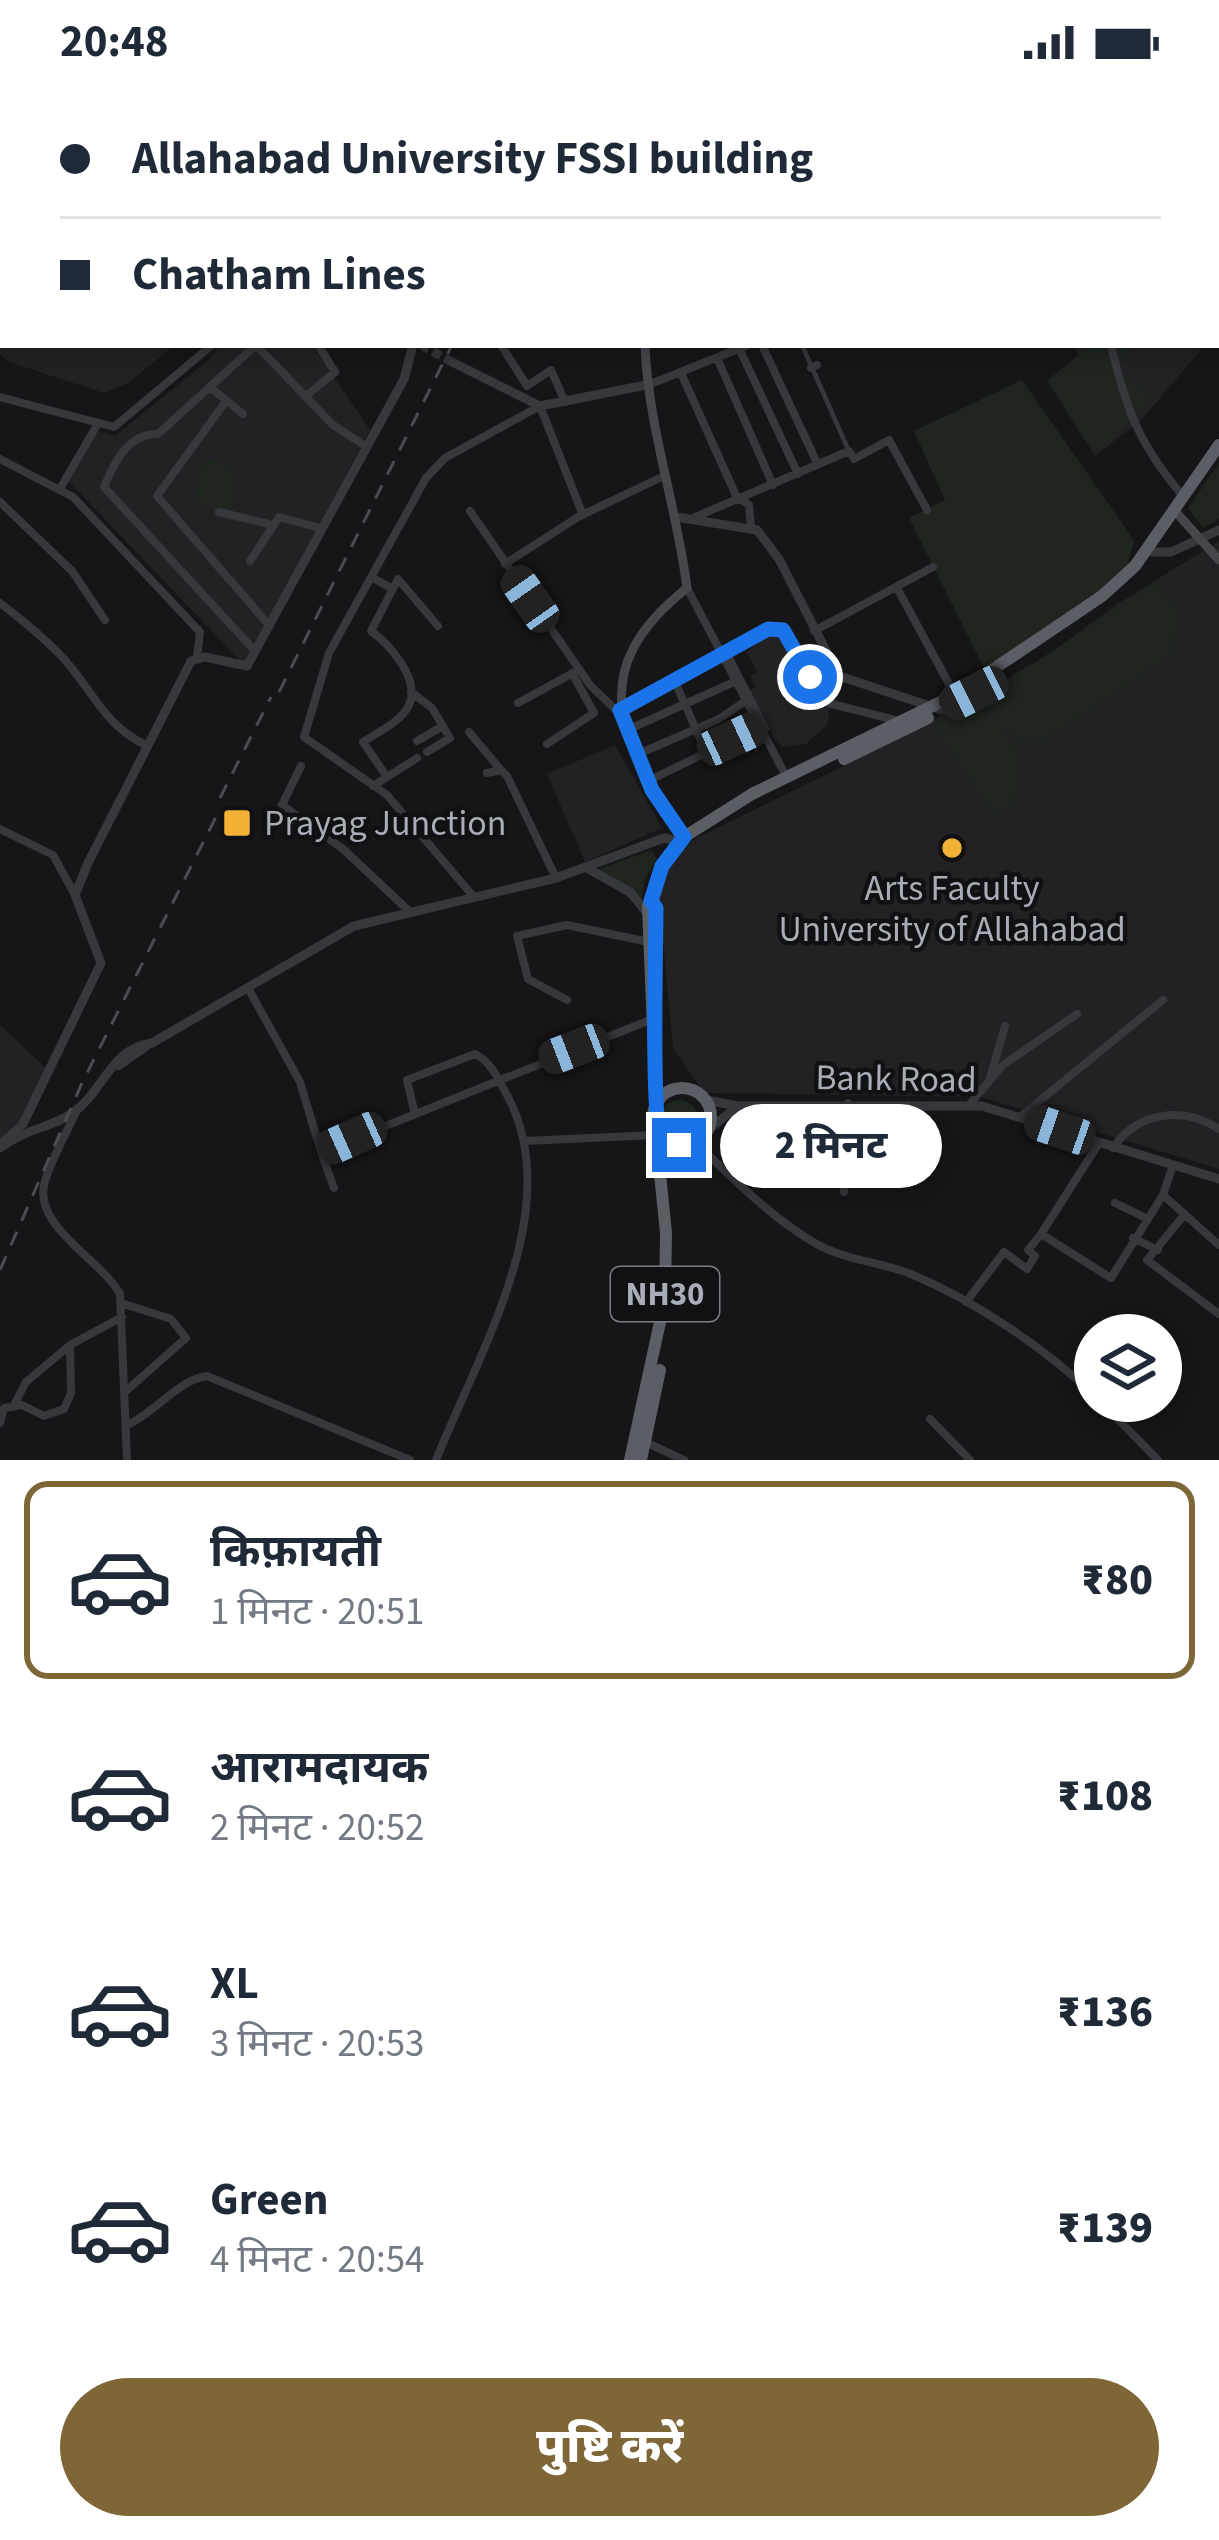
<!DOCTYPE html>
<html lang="hi">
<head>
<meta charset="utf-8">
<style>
  :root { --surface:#fff; --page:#f6f6f7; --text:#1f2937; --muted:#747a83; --line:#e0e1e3; --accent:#7e6636 }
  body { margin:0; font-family:"Source Sans 3","Noto Sans Devanagari",sans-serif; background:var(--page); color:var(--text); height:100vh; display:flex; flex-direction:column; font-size:45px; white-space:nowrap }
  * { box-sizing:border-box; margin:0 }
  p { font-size:39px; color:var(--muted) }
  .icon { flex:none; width:66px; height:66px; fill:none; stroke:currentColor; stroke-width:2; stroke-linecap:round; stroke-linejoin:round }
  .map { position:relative; height:1376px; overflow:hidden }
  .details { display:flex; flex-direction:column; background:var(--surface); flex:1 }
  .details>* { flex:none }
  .top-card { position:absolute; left:0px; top:0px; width:1221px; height:264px; box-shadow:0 6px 18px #0003; display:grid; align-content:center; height:264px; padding:0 60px; background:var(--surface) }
  .buttons { position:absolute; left:1074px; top:1230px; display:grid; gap:24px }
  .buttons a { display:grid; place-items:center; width:108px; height:108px; border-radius:50%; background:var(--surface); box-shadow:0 6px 18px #0003; font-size:60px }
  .end { position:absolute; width:54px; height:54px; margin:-27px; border:15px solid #1a73e8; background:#fff; box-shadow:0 0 0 6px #fff }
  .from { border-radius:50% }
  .bubble { position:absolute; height:84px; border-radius:42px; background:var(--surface); box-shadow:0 6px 18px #0003; font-size:39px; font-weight:800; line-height:84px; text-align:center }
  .car { position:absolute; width:36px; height:72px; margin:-36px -18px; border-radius:15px; box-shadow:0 0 9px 3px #0007; background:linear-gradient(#222 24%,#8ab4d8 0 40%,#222 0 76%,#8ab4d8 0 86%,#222 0) }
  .top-card b { display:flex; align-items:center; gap:42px; height:114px; font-size:45px }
  .top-card b+b { border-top:3px solid var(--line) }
  .top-card i { width:30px; height:30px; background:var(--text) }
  ul { padding:21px 0 0; list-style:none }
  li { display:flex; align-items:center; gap:36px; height:198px; margin:0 24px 18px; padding:0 36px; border:6px solid transparent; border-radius:24px }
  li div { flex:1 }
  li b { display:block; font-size:45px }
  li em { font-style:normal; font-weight:800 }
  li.selected { border-color:var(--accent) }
  li>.icon { width:108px; height:108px; stroke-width:1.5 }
  .action { display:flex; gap:24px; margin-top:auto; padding:24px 60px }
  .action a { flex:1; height:138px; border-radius:72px; background:var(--accent); color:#fff; font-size:48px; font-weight:800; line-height:138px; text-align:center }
  .status { display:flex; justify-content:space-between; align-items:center; height:84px; padding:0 60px; background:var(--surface); direction:ltr }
  .status svg { height:33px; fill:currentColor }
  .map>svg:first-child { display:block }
  .built { fill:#222225 }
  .green { fill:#1e261f }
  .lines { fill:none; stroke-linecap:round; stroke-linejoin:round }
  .tertiary-tunnel { stroke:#333438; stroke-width:9; stroke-dasharray:9 4.5; stroke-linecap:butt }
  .pedestrian { stroke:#37383d; stroke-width:4.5 }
  .minor { stroke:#37383d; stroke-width:8 }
  .tertiary { stroke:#37383d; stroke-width:9 }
  .secondary { stroke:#45474d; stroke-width:9 }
  .trunk { stroke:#5b5e65; stroke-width:12 }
  .rail { stroke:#4a4c52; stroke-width:3; stroke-dasharray:15 12; stroke-linecap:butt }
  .route { stroke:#1a73e8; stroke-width:15 }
  .poi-dot { fill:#f2b134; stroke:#111113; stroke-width:4.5 }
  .labels { text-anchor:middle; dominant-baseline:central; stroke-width:9; stroke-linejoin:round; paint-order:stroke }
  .shield { fill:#111113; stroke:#7b7e86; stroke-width:3 }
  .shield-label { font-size:33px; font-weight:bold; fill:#a8adb8 }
  .poi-label { font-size:36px; fill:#a8adb8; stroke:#111113; text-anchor:start }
  .street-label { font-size:36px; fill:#a8adb8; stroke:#111113 }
</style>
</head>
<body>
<div class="status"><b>20:48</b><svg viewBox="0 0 49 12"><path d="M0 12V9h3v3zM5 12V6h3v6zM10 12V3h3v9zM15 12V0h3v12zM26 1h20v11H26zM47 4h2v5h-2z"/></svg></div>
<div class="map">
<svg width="1219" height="1376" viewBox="0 0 1219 1376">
  <rect width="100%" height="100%" fill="#161618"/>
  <path class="built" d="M3,229V261H175L128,299L104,309L9,278L0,270Z
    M218,261H312L370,346L244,581L66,394L94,345L115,352L210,275Z
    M1073,261H1205L1143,334L1095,372L1047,297L1078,271Z
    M1219,457V1085L981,1013L704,1009L673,964L659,812L665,786L693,756L918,645L1048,571L1116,521Z
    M767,552H782L818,623L830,624L827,641L806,660L783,663L775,656L748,608L755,602L750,592L757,588L747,568Z
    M615,661L662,744L585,778L547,690Z
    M0,941L51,989L29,1033L0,1054Z"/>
  <path class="green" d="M1092,261H1132L1114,284L1154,313L1096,370L1049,298Z
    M1022,296L1134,456L1126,488L986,588L909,434L945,416L914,347Z
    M204,375L226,380L236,395L229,427L194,418Z
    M1219,379V435L1203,444L1188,424Z
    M1157,499L1180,531L1171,570L1042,658L1022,657L996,642L1019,668L1014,719L994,731L934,641L970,615L991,637L982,613Z
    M651,766L657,775L645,795L641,822L591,788Z
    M660 1035a19 19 0 1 1 38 0a19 19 0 1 1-38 0Z"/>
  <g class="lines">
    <path class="tertiary-tunnel" d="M421,261L454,279"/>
    <path class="pedestrian" d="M802,261L848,365"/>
    <path class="minor" d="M41,0L44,3
      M116,0L118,3
      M170,0L171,3
      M209,0L211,3
      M261,0L263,3
      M401,0L402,3
      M353,3L358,0
      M558,3L559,0
      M743,3L746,0
      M1161,3L1162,0
      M0,90L3,95
      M0,103L3,101
      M0,166L3,172
      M0,194L3,193
      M501,261L527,302L551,286L565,318
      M762,261L818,381
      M1111,261C1126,326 1140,362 1183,412
      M739,264L798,390
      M717,274L773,401
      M811,284L817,281
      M681,289L738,416
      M648,301L748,261
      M210,303L243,330
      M306,312L335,288L318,261
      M0,313L114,343L212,261
      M226,317L157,412L268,540
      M0,375L73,413L200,548L197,573
      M61,403L97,341
      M741,415L749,421L751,443
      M0,418L72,487L105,536
      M470,427L590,601L621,631
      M219,428L269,440
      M693,434L849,367L854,375L889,356L927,426
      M250,477L279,433L320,444
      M505,480L578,433L666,391
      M371,493L393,505
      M687,504L787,694
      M897,504L955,611
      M0,519C22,536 45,554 64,575C93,607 105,643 148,662
      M814,547L933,483
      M255,567L104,403C114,379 128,349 158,350L256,261L333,341L367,363
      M727,570L765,644
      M675,598L706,668
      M411,608L432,624L450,654L427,668
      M518,619L573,589
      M621,625L722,574L744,556L779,543L824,618L899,637
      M625,647L734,598
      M469,648L501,686
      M417,657L443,642
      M547,660L594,629L572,589
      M636,671L719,635L744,618
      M301,682L282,721L343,765L408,826
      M487,689L501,686L507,692L556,794
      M387,693L363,658C378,648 401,638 409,621C421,595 389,560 371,547L398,495L438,542
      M648,697L759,643
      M373,702L417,674
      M0,745L53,771L75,811
      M473,812L387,711L304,653L329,569L426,394L445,374L540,322L583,431
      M248,904L300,998L321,1068L650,936
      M567,916L528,895L517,852L567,841L649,858
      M119,982L146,963
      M990,994L1005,942
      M969,1021L1003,981L1077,930
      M800,1022V1055L808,1074
      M414,1026L407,996L475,970C492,978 499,997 508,1013C567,1125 478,1270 436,1376
      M76,1028C66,1050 52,1074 45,1097C31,1142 101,1175 120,1210L127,1376
      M1021,1032L1163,916
      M524,1057L655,1051
      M695,1058C733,1094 770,1133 815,1159C846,1177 878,1177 911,1190C975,1217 1045,1264 1095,1312
      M1,1059L23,1040
      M1099,1059L1041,1150L1111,1194L1163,1111L1172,1084
      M1113,1064C1138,1027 1184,1022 1219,1045
      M321,1068L334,1104
      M884,1088L908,1021
      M844,1108L848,1019
      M1163,1111L1219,1161
      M1115,1119L1146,1134
      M1185,1130L1147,1176L1219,1230
      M1133,1154L1158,1166
      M966,1218L1004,1168L1027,1185L1035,1172L1028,1166L1041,1150
      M121,1219L171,1235L186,1254L126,1307
      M1100,1317L1158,1376
      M13,1323L26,1298L69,1262
      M930,1335L970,1376
      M0,1339L4,1324L22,1321L44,1332L64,1325L71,1309L70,1261L122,1233
      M127,1341C154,1330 179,1295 207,1292L410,1376
      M645,1358L684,1376"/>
    <path class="tertiary" d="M820,0L826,3
      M1218,220H1219
      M454,279L540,322L646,301
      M676,433L757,446L779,475L839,592L942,626
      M1153,468H1171L1219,446
      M585,783L630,808L647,829
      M706,1016L738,1022H982L1219,1095
      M23,1040L101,879L75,811L88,779L191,577L205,573L247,582L404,295L413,261
      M708,1046L738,1022
      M0,1064C25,1045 45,1045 68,1032C102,1013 109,964 152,959L354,842L556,794L664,754L678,757"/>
    <path class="secondary" d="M647,3L648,0
      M645,261C648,343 677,423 687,504C582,587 620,658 684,753
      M1174,426L1219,476"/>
    <path class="trunk" d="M844,675L928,634
      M653 1033a29 29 0 1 1 58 0a29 29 0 1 1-58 0Z
      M656,1020L648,822L661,782L684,753L752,710L955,611L1102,512L1135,482L1219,361
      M630,1376L665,1215L666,1149L655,1041
      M641,1376L660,1286"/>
    <path class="rail" d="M561,3L562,0
      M582,3L583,0
      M279,608L452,261
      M220,714L271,613
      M0,1186L82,999L221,723"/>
  </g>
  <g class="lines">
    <path class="route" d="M679,1061L661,1052C651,1036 656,858 656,824L651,817L662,782L684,753L652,706L620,626L768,545L783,546L810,593"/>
  </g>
  <g class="poi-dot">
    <rect x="222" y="724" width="30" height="30" rx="6"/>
    <circle cx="952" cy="764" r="12"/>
  </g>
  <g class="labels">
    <rect class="shield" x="611" y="1183" width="108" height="54" rx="9"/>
    <g class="shield-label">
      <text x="665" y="1210">NH30</text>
    </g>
    <g class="poi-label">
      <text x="264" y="739">Prayag Junction</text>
      <text x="952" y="804" text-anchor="middle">Arts Faculty<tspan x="952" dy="41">University of Allahabad</tspan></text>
    </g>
    <g class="street-label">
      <text transform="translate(896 995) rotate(1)">Bank Road</text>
    </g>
  </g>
</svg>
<div class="buttons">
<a><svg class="icon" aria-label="layers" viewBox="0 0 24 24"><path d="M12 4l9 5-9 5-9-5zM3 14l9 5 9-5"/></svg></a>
</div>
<i class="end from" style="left:810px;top:593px"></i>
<i class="end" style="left:679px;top:1061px"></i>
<div class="bubble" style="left:720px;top:1020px;width:222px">2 मिनट</div>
<i class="car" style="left:530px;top:515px;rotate:325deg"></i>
<i class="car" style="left:974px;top:609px;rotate:243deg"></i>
<i class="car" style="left:732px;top:655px;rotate:65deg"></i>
<i class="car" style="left:574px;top:965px;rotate:249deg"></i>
<i class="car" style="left:1060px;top:1046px;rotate:289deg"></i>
<i class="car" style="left:352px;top:1054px;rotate:246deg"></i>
<div class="top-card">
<b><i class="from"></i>Allahabad University FSSI building</b>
<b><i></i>Chatham Lines</b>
</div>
</div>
<section class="details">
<ul>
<li class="selected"><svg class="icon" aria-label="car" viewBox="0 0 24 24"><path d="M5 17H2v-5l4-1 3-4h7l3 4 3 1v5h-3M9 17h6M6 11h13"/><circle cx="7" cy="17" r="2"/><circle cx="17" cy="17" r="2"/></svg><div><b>किफ़ायती</b><p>1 मिनट · 20:51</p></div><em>₹80</em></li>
<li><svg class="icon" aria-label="car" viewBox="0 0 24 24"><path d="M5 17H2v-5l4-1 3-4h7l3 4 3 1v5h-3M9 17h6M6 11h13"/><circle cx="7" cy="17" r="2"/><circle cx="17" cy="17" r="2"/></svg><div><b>आरामदायक</b><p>2 मिनट · 20:52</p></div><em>₹108</em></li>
<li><svg class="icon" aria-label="car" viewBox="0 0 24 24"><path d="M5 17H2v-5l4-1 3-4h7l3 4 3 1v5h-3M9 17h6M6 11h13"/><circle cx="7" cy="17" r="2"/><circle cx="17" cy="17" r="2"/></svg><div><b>XL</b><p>3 मिनट · 20:53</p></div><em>₹136</em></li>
<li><svg class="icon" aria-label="car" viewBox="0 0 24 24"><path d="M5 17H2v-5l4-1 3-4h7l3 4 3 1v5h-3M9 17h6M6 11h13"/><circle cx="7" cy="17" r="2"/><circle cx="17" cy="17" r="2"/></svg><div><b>Green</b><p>4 मिनट · 20:54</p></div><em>₹139</em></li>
</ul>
<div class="action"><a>पुष्टि करें</a></div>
</section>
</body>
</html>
